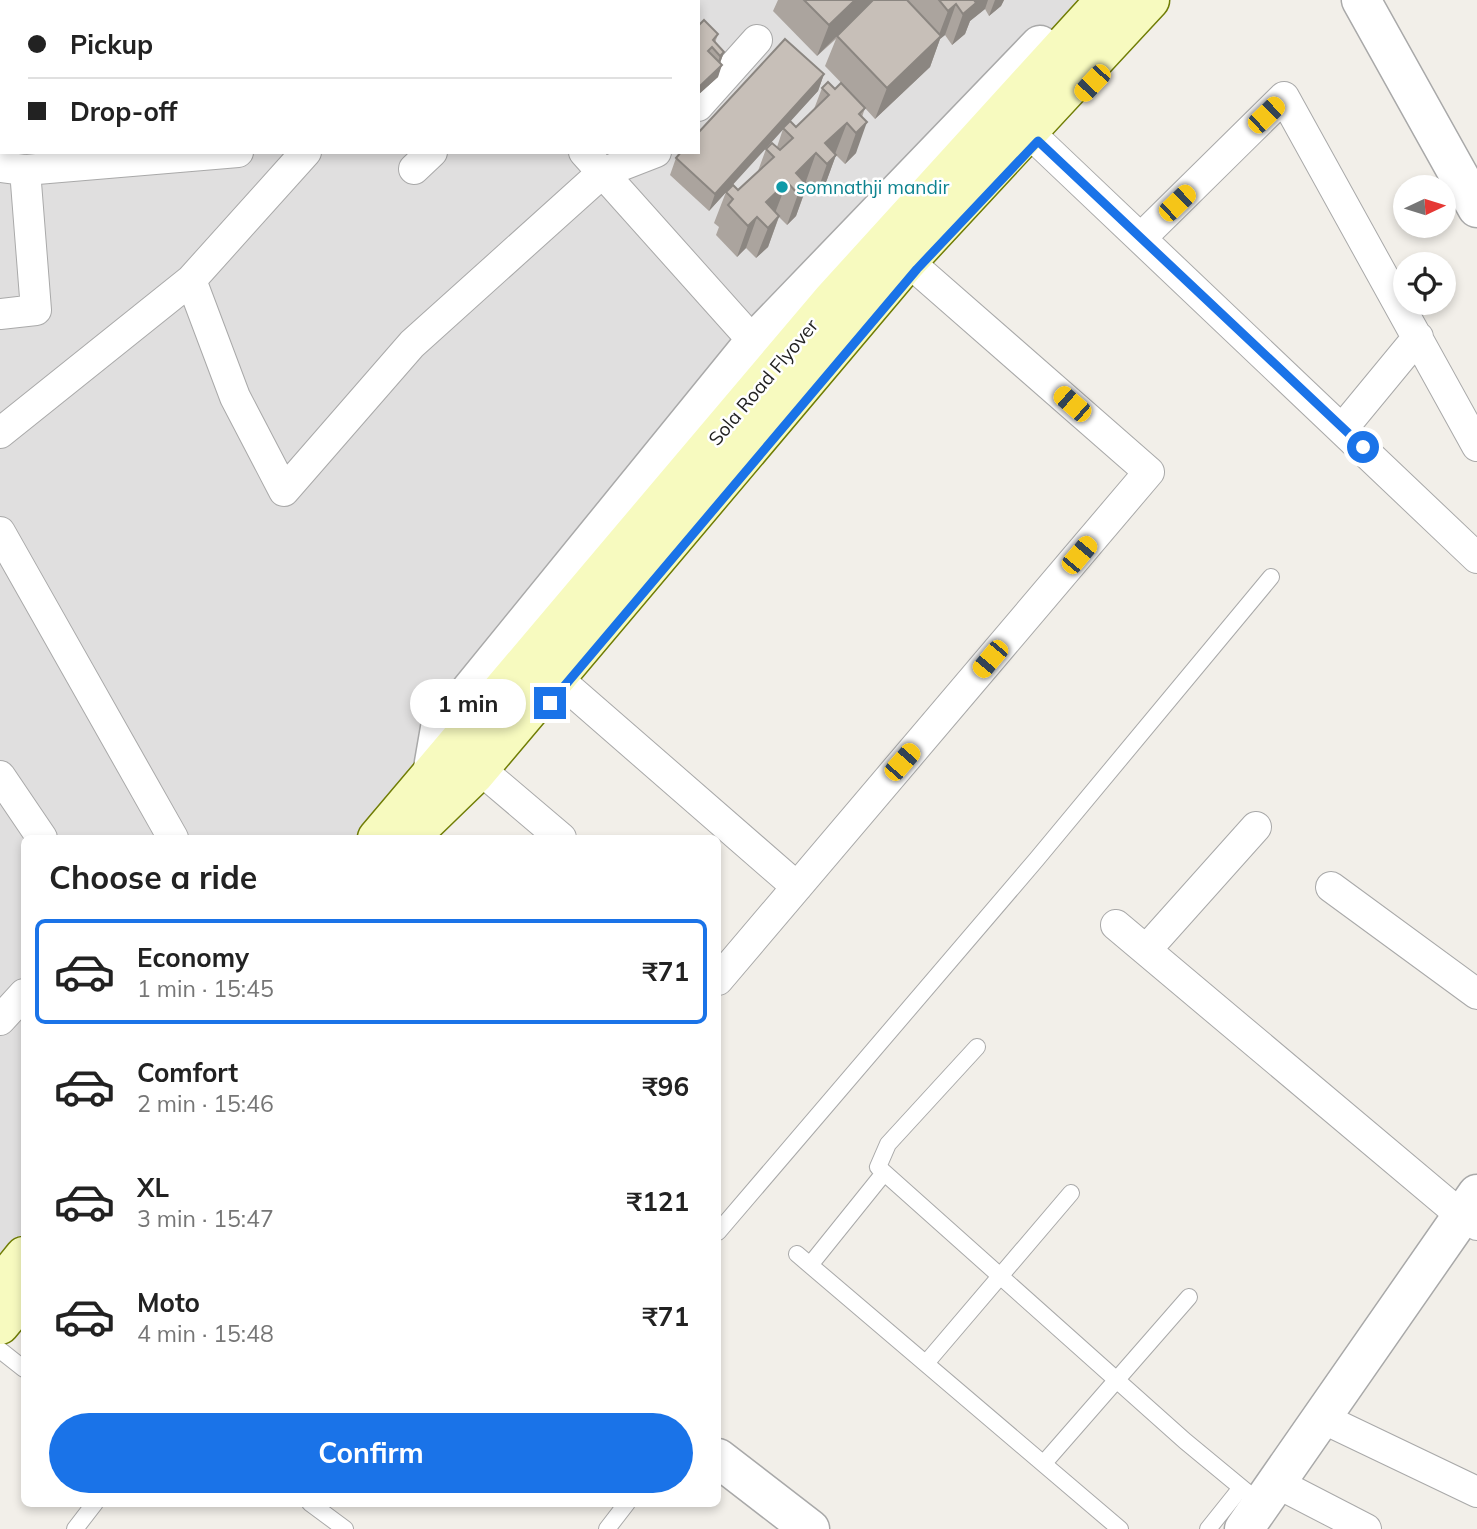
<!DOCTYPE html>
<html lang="en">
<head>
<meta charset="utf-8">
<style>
  :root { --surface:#fff; --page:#f6f6f6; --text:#222; --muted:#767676; --line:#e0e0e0; --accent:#1a73e8 }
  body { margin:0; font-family:Mulish,sans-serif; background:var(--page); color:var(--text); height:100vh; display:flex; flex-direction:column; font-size:26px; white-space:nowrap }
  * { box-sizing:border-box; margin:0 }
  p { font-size:23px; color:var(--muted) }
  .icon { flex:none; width:38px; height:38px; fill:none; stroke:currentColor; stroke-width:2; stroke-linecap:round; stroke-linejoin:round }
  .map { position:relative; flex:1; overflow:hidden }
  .sheet { position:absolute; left:21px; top:835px; width:700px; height:672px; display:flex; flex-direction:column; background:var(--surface); border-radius:10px; box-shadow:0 4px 10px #0003 }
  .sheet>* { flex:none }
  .top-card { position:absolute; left:0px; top:0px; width:700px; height:154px; box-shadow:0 4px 10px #0003; display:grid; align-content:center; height:154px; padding:0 28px; background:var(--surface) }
  .needle { width:46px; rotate:86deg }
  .tools { position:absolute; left:1393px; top:175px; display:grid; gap:14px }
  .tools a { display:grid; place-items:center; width:63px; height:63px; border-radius:50%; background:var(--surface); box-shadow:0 4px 10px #0003; font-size:35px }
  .end { position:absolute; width:32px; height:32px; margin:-16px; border:9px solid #1a73e8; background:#fff; box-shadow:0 0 0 4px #fff }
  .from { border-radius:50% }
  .bubble { position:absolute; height:49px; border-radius:24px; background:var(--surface); box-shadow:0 4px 10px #0003; font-size:23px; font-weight:700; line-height:49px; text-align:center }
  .car { position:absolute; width:21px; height:42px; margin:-21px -10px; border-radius:9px; box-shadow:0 0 5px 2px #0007; background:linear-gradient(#f5c518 24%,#345 0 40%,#f5c518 0 76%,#345 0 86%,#f5c518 0) }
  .top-card b { display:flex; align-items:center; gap:24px; height:66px; font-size:26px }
  .top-card b+b { border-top:2px solid var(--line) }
  .top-card i { width:18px; height:18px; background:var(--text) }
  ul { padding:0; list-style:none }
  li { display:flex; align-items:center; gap:21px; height:105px; margin:0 14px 10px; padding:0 14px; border:4px solid transparent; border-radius:10px }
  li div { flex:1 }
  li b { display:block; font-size:26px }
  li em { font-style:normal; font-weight:700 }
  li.selected { border-color:var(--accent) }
  li>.icon { width:63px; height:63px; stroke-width:1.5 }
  h2 { padding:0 28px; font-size:32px; line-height:84px }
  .button { display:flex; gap:14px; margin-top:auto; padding:14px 28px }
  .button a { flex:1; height:80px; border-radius:42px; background:var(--accent); color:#fff; font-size:28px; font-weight:700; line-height:80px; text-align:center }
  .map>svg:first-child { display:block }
  .residential { fill:#e0dfdf; fill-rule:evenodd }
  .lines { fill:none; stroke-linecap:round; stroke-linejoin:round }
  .service-casing { stroke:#a9a9a9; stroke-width:18 }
  .minor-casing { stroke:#a9a9a9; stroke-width:32 }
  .tertiary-casing { stroke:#a9a9a9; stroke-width:41 }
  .secondary-casing { stroke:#707d05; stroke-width:41 }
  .service { stroke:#fff; stroke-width:16 }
  .minor { stroke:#fff; stroke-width:30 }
  .tertiary { stroke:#fff; stroke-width:38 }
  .secondary { stroke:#f7fabf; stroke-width:38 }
  .wall { fill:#aba49e; fill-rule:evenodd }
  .shaded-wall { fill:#8b8681 }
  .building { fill:#c7bfb8; stroke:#8b8681; stroke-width:2 }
  .route { stroke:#1a73e8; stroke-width:9 }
  .culture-dot { fill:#0f9aa8; stroke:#fff; stroke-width:2.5 }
  .labels { text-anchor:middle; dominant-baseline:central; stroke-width:5; stroke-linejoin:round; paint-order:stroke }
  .culture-label { font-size:19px; fill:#0d838f; stroke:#fff; text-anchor:start }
  .street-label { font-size:19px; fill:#222; stroke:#fff }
</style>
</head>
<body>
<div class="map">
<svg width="1477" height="1529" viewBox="0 0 1477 1529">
  <rect width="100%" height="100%" fill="#f2efe9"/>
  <path class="residential" d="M0,0H1082L370,838H24V1246L0,1275ZM2,2H698V152H2Z"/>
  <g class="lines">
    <g class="service-casing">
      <path id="service" d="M977,1047L888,1144L878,1167L1185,1441L1260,1503
        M718,1232L1036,860L1271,577
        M797,1254L1120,1529
        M810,1265L884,1173
        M0,1350L24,1369
        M927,1362L1071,1193
        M1044,1463L1189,1297
        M310,1503L345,1529
        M75,1529L95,1503
        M607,1529L627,1503
        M1208,1529L1240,1489"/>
    </g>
    <g class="minor-casing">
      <path id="minor" d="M463,0L464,2
        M0,44H2
        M698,106L757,40
        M1038,141L1477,558
        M584,152L754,342
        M0,167L25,170L36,310L0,314
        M414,169L432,152
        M25,170L238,152
        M1141,238L1284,97L1477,446
        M191,280L235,397L284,491L412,344L602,173L656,152
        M1343,428L1418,337
        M0,433L191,280L306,152
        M0,532L173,838
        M565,685L797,887
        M0,776L42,838
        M488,776L561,838
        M1331,887L1477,994
        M1116,925L1462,1216L1477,1225
        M1146,950L1256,827
        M718,980L1149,472L917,269
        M0,1020L24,994
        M1322,1418L1477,1492
        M1275,1482L1366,1529"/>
    </g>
    <g class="tertiary-casing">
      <path id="tertiary" d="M1361,0L1477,208
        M432,774L440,728L754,342L1040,45
        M718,1458L810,1529
        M1244,1529L1477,1194"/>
    </g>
    <g class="secondary-casing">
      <path id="secondary" d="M377,838L832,300L1105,0
        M409,838L475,774L907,262L1150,0
        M0,1286L24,1256
        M0,1325L24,1296"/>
    </g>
    <use href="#service" class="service"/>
    <use href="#minor" class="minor"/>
    <use href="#tertiary" class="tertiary"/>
    <use href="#secondary" class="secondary"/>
  </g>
  <path class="wall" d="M524,0H666L665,2H526Z
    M778,0H1004L1001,6L989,16L985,9L970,21L965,34L952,45L945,35L940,39L930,67L875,119L865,108L862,117L856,153L845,164L836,155L825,185L816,195L807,186L796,216L787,225L779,217L768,247L756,258L746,248L737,257L716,235L719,227L714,223L726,192L709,211L670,175L676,158L824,74L818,91L789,122L796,127L814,109L822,88L835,89L852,94L825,66L836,39L817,56L773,11ZM783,129L777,147L766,149L758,171L738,190L728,189Z
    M698,24L718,34L715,43L724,52L720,63L718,77L698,95Z"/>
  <path class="shaded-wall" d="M855,0H873L817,56L829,25Z
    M971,0H988L985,9L970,21L965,34L952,45L963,14Z
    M995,0H1004L1001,6L989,16Z
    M956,4L945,35L940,39L930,67L875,119L887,88L937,40L948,11Z
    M724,52L720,63L716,67L720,56Z
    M722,65L718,77L698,95L700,86Z
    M824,74L818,91L709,211L715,194Z
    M867,122L856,153L845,164L856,133Z
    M847,123L835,154L825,143Z
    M816,153L805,184L796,173Z
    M836,155L825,185L816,195L827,164Z
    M787,182L775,213L766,202Z
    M807,185L796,216L787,225L798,194Z
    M779,216L768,247L756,258L768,228Z
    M757,217L746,248L737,257L748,226Z"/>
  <path class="building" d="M547,0H605L607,2H548Z
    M612,0H653L654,2H614Z
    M804,0H855L829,25Z
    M873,0H907L941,36L887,88L837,36Z
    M939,0H974L976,3L963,14L956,4L948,11Z
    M704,20L718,34L713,40L724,52L720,56L712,47L708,51L722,65L700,86L698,84V24L699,25Z
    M785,39L824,74L715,194L676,158L681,152H698V133Z
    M828,82L835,89L841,83L865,108L859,114L867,122L856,133L847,123L825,143L836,155L827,164L816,153L796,173L807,185L798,194L787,182L766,202L779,216L768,228L757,217L748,226L728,205L733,199L726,192L733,185L738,190L774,157L766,149L772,143L780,150L793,138L783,128L790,121L796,127L829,95L822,88Z"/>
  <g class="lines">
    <path class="route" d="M550,703L917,269L1038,141L1363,447"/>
  </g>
  <circle class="culture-dot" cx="782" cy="187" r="7"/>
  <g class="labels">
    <g class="culture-label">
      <text x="796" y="187">somnathji mandir</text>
    </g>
    <g class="street-label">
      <text transform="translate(763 382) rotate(-50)">Sola Road Flyover</text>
    </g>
  </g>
</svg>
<div class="tools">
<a><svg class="needle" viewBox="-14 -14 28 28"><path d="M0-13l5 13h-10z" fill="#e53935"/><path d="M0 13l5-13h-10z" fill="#767676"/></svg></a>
<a><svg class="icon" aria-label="locate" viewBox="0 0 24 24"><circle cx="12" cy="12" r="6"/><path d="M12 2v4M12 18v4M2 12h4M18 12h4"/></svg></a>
</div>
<i class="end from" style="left:1363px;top:447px"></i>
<i class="end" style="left:550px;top:703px"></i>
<div class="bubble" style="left:410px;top:679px;width:116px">1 min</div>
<i class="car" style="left:1092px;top:83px;rotate:223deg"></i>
<i class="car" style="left:1266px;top:115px;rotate:46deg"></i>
<i class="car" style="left:1177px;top:203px;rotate:46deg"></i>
<i class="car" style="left:1072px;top:404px;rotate:311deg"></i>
<i class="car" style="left:1079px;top:555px;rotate:40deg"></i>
<i class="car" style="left:990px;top:659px;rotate:220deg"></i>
<i class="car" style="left:902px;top:762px;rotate:41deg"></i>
<div class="top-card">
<b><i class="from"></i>Pickup</b>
<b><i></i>Drop-off</b>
</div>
<section class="sheet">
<h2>Choose a ride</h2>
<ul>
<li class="selected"><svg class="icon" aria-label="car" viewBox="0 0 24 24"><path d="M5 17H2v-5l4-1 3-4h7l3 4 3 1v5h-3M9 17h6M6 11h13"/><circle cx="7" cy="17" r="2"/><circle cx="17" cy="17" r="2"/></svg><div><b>Economy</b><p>1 min · 15:45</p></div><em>₹71</em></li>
<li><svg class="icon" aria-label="car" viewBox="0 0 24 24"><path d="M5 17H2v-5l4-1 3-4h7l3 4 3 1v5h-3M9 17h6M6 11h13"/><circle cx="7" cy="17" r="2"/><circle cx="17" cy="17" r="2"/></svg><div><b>Comfort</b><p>2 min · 15:46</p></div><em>₹96</em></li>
<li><svg class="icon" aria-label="car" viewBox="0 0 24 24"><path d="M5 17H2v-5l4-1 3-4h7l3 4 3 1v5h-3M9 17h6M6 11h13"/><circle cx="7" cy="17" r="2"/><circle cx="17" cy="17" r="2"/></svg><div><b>XL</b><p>3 min · 15:47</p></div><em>₹121</em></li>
<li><svg class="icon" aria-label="car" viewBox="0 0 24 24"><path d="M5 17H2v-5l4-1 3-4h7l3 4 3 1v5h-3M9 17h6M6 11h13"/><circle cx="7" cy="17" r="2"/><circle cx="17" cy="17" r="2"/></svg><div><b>Moto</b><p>4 min · 15:48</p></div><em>₹71</em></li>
</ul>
<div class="button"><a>Confirm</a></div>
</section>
</div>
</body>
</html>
